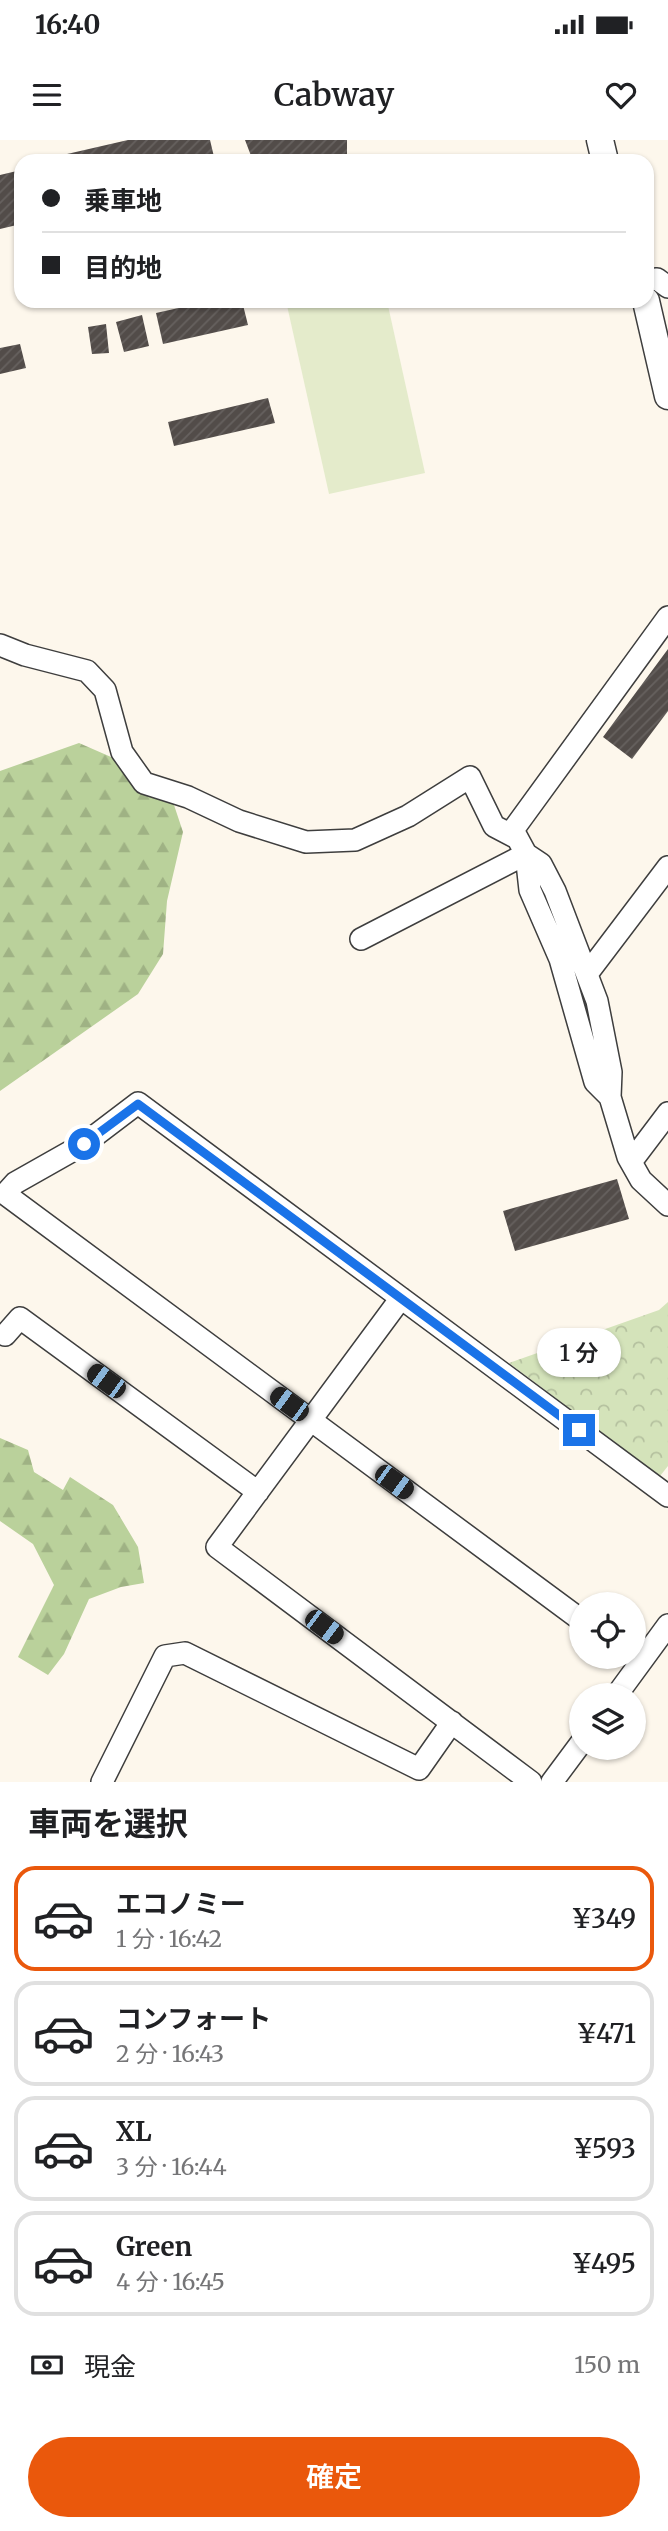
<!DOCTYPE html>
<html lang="ja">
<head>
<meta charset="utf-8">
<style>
  :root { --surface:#fff; --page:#f6f6f6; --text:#202124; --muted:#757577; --line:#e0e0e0; --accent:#ea580c }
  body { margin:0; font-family:Merriweather,"Noto Sans JP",serif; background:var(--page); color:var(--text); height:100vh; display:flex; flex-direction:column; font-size:26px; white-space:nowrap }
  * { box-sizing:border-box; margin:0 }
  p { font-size:23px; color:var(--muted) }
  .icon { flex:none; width:38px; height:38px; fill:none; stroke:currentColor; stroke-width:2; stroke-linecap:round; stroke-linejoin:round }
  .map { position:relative; height:1642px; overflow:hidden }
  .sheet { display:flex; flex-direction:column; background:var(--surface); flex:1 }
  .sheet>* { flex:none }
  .banner { position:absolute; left:14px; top:14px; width:640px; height:154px; border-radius:21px; box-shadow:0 2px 5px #0004; display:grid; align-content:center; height:154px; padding:0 28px; background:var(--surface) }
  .fabs { position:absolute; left:569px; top:1452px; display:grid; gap:14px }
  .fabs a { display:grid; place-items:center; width:77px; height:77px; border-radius:50%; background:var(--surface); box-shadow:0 2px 5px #0004; font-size:35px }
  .end { position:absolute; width:32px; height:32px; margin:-16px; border:9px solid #1a73e8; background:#fff; box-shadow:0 0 0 4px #fff }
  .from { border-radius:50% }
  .bubble { position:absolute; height:49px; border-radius:24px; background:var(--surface); box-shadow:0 2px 5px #0004; font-size:23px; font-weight:600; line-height:49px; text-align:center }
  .car { position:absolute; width:21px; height:42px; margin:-21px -10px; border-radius:9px; box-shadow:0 0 5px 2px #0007; background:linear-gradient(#222 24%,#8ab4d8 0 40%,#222 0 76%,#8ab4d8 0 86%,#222 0) }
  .banner b { display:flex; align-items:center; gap:24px; height:66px; font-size:26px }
  .banner b+b { border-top:2px solid var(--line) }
  .banner i { width:18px; height:18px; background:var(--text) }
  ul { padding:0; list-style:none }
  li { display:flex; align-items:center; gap:21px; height:105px; margin:0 14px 10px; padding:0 14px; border:4px solid var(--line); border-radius:21px }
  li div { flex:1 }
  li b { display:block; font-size:26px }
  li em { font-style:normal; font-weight:600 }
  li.on { border-color:var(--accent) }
  li>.icon { width:63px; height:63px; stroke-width:1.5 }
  h2 { padding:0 28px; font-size:32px; line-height:84px }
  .pay { display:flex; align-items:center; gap:18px; height:77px; padding:0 28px; font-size:26px }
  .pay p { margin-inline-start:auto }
  .cta { display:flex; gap:14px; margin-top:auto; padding:14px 28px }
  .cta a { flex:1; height:80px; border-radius:42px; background:var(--accent); color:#fff; font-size:28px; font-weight:600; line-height:80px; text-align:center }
  .status { display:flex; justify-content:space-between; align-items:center; height:49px; padding:0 35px; background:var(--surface); direction:ltr }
  .status svg { height:19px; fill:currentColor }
  header { display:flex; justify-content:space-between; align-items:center; height:91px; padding:0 28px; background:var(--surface); font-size:32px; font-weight:600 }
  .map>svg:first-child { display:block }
  .forest { fill:url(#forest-firs) }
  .park { fill:url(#park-crowns) }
  .pitch { fill:#e4ebcb }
  .building { fill:url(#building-hatch) }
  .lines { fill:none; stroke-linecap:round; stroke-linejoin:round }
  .minor-casing { stroke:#3e3e3e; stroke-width:24 }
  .tertiary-casing { stroke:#3e3e3e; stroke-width:29 }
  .minor { stroke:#fff; stroke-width:21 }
  .tertiary { stroke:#fff; stroke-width:26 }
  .route { stroke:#1a73e8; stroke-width:9 }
</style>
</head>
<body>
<div class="status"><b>16:40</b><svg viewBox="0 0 49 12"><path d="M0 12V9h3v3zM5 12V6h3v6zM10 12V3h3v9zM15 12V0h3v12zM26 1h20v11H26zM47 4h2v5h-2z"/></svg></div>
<header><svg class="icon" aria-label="menu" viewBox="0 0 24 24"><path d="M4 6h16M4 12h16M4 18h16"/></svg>Cabway<svg class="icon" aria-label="heart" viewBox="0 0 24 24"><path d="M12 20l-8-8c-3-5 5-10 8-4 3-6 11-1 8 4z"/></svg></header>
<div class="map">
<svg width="668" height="1642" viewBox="0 0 668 1642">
  <defs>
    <pattern id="forest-firs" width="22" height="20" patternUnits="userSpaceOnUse" patternTransform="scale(1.75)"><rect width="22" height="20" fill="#bad19b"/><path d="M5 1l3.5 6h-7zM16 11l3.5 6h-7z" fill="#9fb284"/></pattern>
    <pattern id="park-crowns" width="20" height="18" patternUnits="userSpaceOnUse" patternTransform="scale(1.75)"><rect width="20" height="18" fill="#d4e3ba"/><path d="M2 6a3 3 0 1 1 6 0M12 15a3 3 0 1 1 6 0" fill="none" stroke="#b5c19f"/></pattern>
    <pattern id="building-hatch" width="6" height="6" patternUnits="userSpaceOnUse" patternTransform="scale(1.75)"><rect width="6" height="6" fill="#524c49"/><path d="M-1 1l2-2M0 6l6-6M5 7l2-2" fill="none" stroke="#66615f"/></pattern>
  </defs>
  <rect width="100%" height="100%" fill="#fdf7ec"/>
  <path class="forest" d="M79,603L166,641L183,692L167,761L163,814L138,854L0,951V631Z
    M0,1298L28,1310L34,1332L63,1350L70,1337L113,1365L138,1407L144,1443L121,1447L89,1459L64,1514L48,1535L18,1517L54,1445L33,1404L0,1381Z"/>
  <path class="park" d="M668,1162V1326L660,1336L509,1223L659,1170Z"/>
  <path class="pitch" d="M286,161H387L425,333L329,354Z"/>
  <path class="building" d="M128,0H210L215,21H55L54,17Z
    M245,0H347V21H253Z
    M21,30V84L0,89V35Z
    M210,161H242L248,185L163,204L156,173Z
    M142,175L149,206L124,212L116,182Z
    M106,184L109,213L92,214L88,187Z
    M20,204L26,228L0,234V208Z
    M268,258L275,283L174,306L168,282Z
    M668,509V571L632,619L603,597Z
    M617,1039L629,1079L515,1111L503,1071Z"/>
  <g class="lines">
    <g class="minor-casing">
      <path id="minor" d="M648,140L657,139L668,147
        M668,477L513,690L526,714L541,724L555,751L597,861L611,932L610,957L628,1017L641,1040L668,1065
        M0,505L25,515L87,531L105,550L122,612L144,643L188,657L239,681L306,702L355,700L408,676L470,637L494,686L517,698
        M361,799L526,714L530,750L560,819L595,942L610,957
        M587,834L668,727
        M631,1022L668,973
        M401,1158L217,1407L531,1642
        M5,1195L20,1178L258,1352
        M581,1480L5,1054L15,1043L84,1004L138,963L668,1356
        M616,1556L668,1485
        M102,1642L165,1516L185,1513L419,1629L452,1582
        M552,1642L581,1603"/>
    </g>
    <g class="tertiary-casing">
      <path id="tertiary" d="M600,0L605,21
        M646,161L668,256"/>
    </g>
    <use href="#minor" class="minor"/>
    <use href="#tertiary" class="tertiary"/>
  </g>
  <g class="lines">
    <path class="route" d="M84,1004L138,964L579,1290"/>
  </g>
</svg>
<div class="fabs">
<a><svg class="icon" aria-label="locate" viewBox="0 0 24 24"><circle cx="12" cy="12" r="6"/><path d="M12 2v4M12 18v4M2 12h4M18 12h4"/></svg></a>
<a><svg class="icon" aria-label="layers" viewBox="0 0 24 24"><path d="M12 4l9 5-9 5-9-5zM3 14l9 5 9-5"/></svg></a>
</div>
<i class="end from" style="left:84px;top:1004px"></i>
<i class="end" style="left:579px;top:1290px"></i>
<div class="bubble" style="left:537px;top:1188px;width:84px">1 分</div>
<i class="car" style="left:106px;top:1241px;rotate:306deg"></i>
<i class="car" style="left:289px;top:1264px;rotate:306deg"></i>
<i class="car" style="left:394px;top:1342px;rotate:126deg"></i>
<i class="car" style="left:324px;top:1487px;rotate:127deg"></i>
<div class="banner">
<b><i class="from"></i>乗車地</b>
<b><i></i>目的地</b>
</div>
</div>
<section class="sheet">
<h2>車両を選択</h2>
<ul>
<li class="on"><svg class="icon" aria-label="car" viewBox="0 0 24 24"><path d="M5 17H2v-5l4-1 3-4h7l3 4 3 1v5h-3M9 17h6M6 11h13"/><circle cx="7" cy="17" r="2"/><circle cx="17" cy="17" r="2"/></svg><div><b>エコノミー</b><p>1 分 · 16:42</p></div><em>¥349</em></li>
<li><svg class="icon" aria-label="car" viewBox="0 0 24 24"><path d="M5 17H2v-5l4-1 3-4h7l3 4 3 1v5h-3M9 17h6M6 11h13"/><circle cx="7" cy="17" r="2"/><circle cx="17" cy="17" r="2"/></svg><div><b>コンフォート</b><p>2 分 · 16:43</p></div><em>¥471</em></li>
<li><svg class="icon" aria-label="car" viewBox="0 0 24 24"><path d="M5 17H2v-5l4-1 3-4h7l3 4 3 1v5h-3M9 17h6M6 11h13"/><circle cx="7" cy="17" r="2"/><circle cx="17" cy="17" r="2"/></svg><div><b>XL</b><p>3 分 · 16:44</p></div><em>¥593</em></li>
<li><svg class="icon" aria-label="car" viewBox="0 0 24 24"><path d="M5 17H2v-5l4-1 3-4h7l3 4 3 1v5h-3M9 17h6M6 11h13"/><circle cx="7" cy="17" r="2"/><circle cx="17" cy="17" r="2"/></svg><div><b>Green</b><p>4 分 · 16:45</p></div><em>¥495</em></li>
</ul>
<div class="pay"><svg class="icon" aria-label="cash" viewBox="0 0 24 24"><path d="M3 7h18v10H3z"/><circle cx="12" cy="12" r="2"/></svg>現金<p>150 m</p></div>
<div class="cta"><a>確定</a></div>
</section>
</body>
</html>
